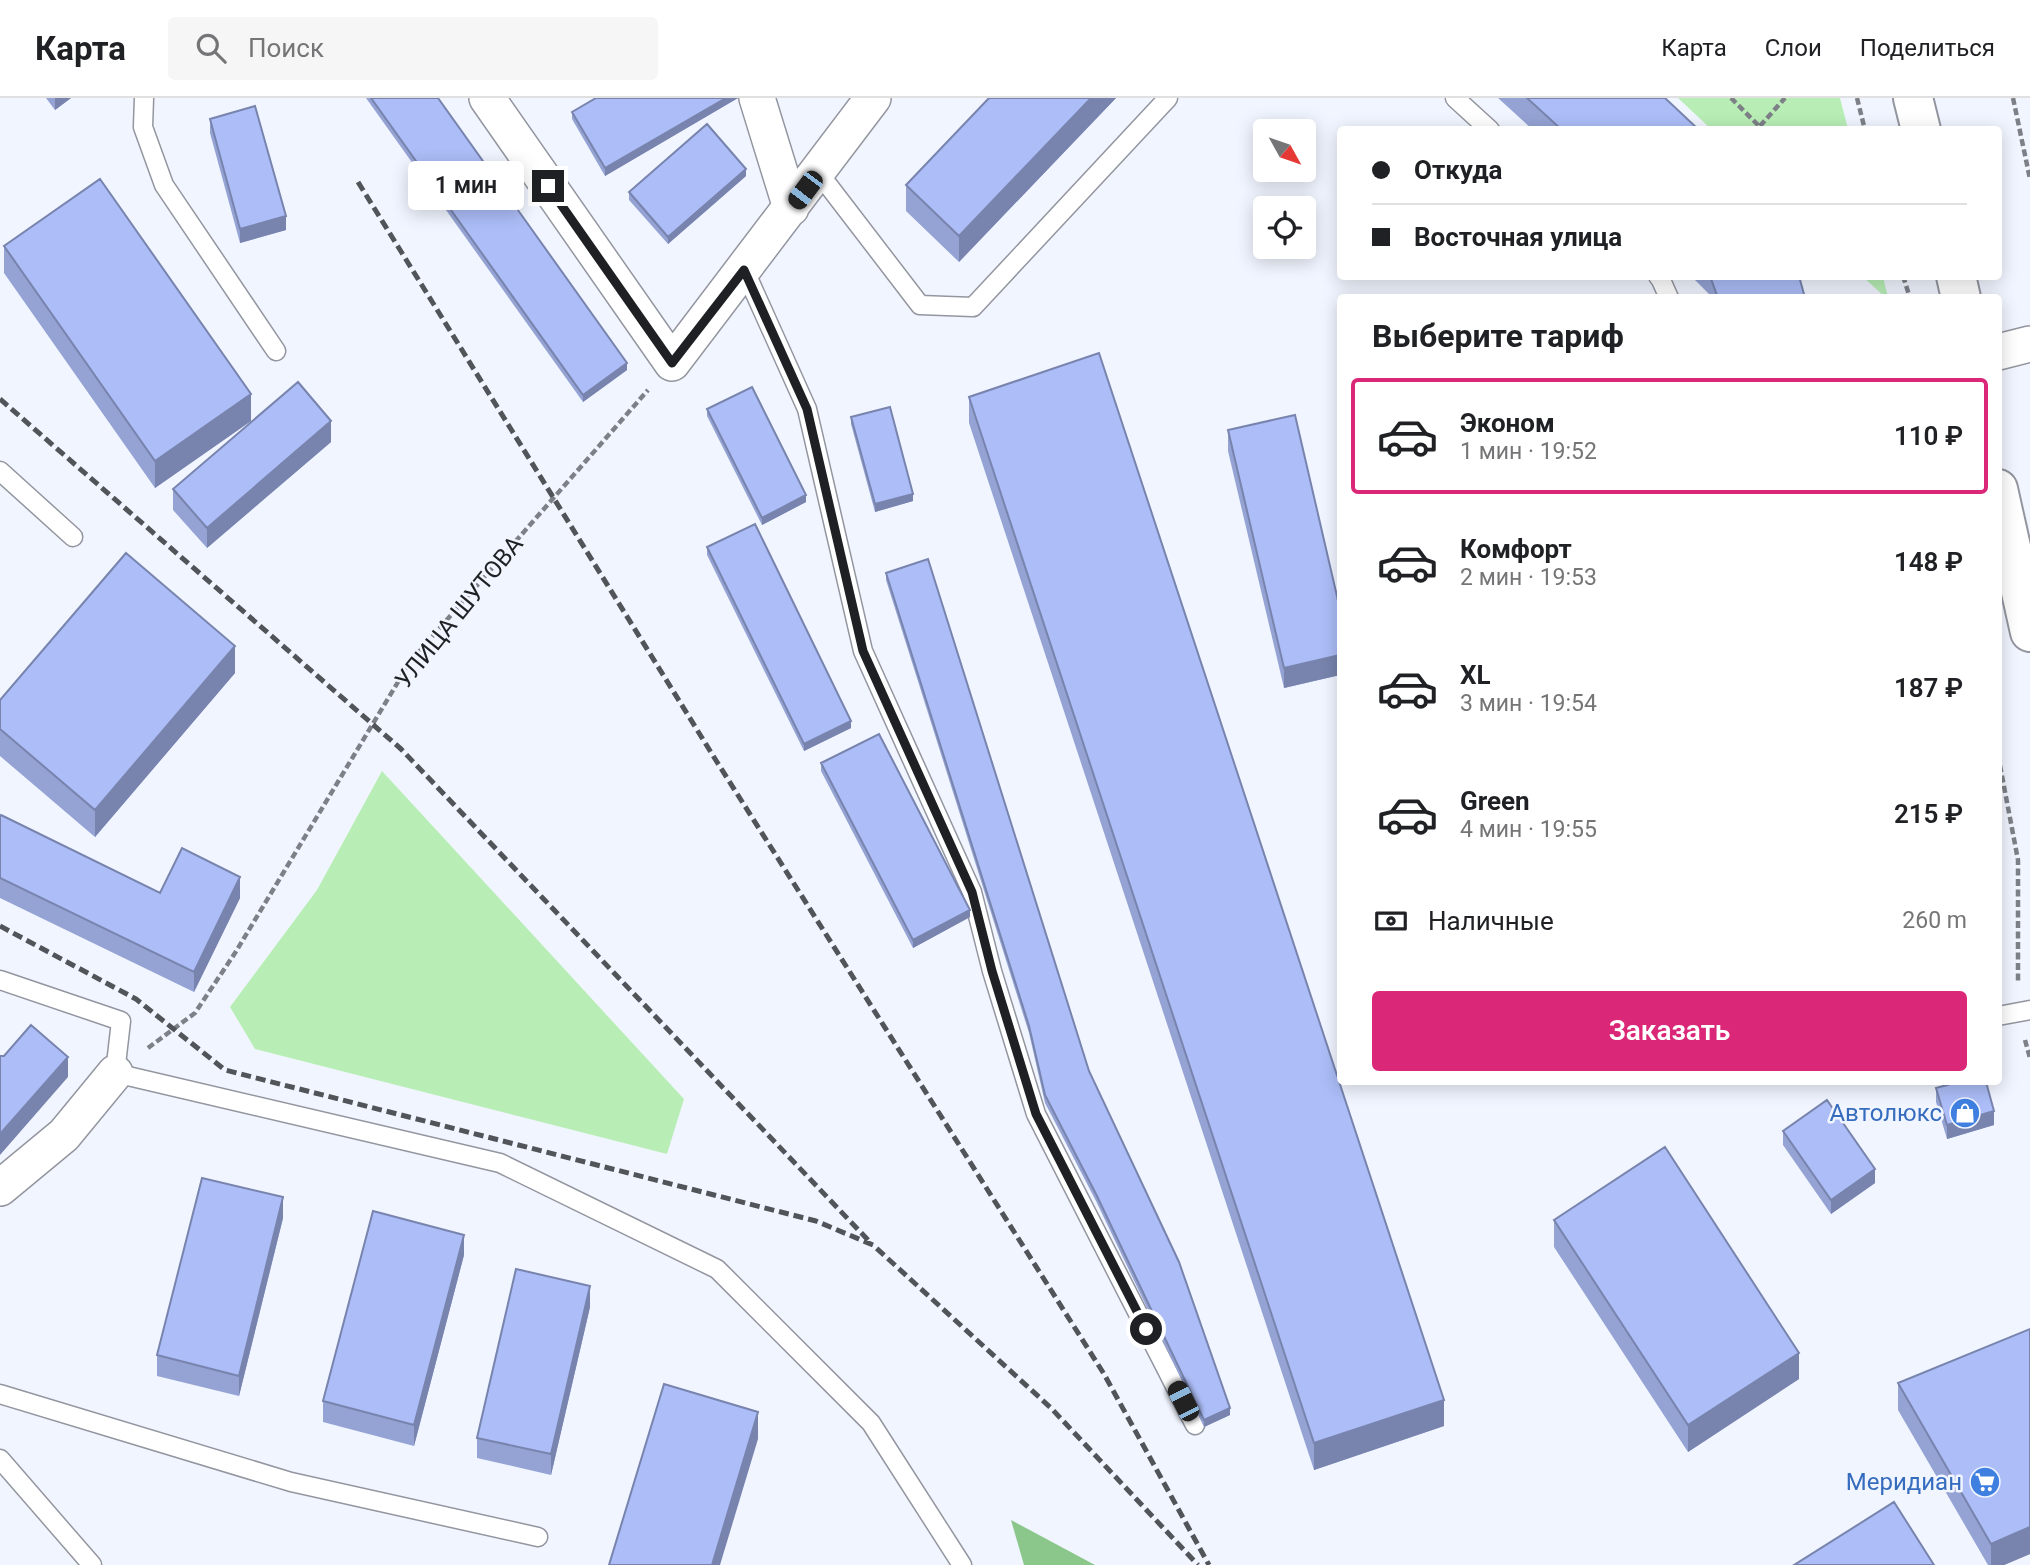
<!DOCTYPE html>
<html lang="ru">
<head>
<meta charset="utf-8">
<style>
  :root { --surface:#fff; --page:#f6f6f6; --text:#202124; --muted:#757577; --line:#e0e0e0; --accent:#db2777 }
  body { margin:0; font-family:Roboto,sans-serif; background:var(--page); color:var(--text); height:100vh; display:flex; flex-direction:column; font-size:26px; white-space:nowrap }
  * { box-sizing:border-box; margin:0 }
  p { font-size:23px; color:var(--muted) }
  .icon { flex:none; width:38px; height:38px; fill:none; stroke:currentColor; stroke-width:2; stroke-linecap:round; stroke-linejoin:round }
  .map { position:relative; flex:1; overflow:hidden }
  .drawer { position:absolute; left:1337px; top:196px; width:665px; height:791px; display:flex; flex-direction:column; background:var(--surface); border-radius:7px; box-shadow:0 4px 18px #0003 }
  .drawer>* { flex:none }
  .top-card { position:absolute; left:1337px; top:28px; width:665px; height:154px; border-radius:7px; box-shadow:0 4px 18px #0003; display:grid; align-content:center; height:154px; padding:0 35px; background:var(--surface) }
  .needle { width:46px; rotate:130deg }
  .fabs { position:absolute; left:1253px; top:21px; display:grid; gap:14px }
  .fabs a { display:grid; place-items:center; width:63px; height:63px; border-radius:7px; background:var(--surface); box-shadow:0 4px 18px #0003; font-size:35px }
  .end { position:absolute; width:32px; height:32px; margin:-16px; border:9px solid #1e2023; background:#fff; box-shadow:0 0 0 4px #fff }
  .from { border-radius:50% }
  .bubble { position:absolute; height:49px; border-radius:7px; background:var(--surface); box-shadow:0 4px 18px #0003; font-size:23px; font-weight:600; line-height:49px; text-align:center }
  .car { position:absolute; width:21px; height:42px; margin:-21px -10px; border-radius:9px; box-shadow:0 0 5px 2px #0007; background:linear-gradient(#222 24%,#8ab4d8 0 40%,#222 0 76%,#8ab4d8 0 86%,#222 0) }
  .top-card b { display:flex; align-items:center; gap:24px; height:66px; font-size:26px }
  .top-card b+b { border-top:2px solid var(--line) }
  .top-card i { width:18px; height:18px; background:var(--text) }
  ul { padding:0; list-style:none }
  li { display:flex; align-items:center; gap:21px; height:116px; margin:0 14px 10px; padding:0 21px; border:4px solid transparent; border-radius:7px }
  li div { flex:1 }
  li b { display:block; font-size:26px }
  li em { font-style:normal; font-weight:600 }
  li.current { border-color:var(--accent) }
  li>.icon { width:63px; height:63px; stroke-width:1.5 }
  h2 { padding:0 35px; font-size:32px; line-height:84px }
  .pay { display:flex; align-items:center; gap:18px; height:77px; padding:0 35px; font-size:26px }
  .pay p { margin-inline-start:auto }
  .primary-button { display:flex; gap:14px; margin-top:auto; padding:14px 35px }
  .primary-button a { flex:1; height:80px; border-radius:7px; background:var(--accent); color:#fff; font-size:28px; font-weight:600; line-height:80px; text-align:center }
  header { display:flex; align-items:center; gap:42px; box-sizing:border-box; height:98px; padding:0 35px; background:var(--surface); border-bottom:2px solid var(--line) }
  header strong { font-size:33px }
  nav { display:flex; gap:38px; margin-inline-start:auto; font-size:24px }
  .search { width:490px; height:63px; background:var(--page); display:flex; align-items:center; gap:18px; box-sizing:border-box; padding:0 24px; border-radius:7px; color:var(--muted); font-size:26px }
  .map>svg:first-child { display:block }
  .green { fill:#b8eeb6 }
  .forest { fill:#8bc78b }
  .lines { fill:none; stroke-linecap:round; stroke-linejoin:round }
  .service-casing { stroke:#93969f; stroke-width:21 }
  .minor-casing { stroke:#93969f; stroke-width:38 }
  .tertiary-casing { stroke:#93969f; stroke-width:42 }
  .path { stroke:#7d8086; stroke-width:4.5; stroke-dasharray:7 3.5; stroke-linecap:butt }
  .service { stroke:#fff; stroke-width:18 }
  .minor { stroke:#fff; stroke-width:35 }
  .tertiary { stroke:#fff; stroke-width:38 }
  .rail { stroke:#515458; stroke-width:5; stroke-dasharray:10 5; stroke-linecap:butt }
  .wall { fill:#94a3d4 }
  .shaded-wall { fill:#7884ad }
  .building { fill:#acbdf7; stroke:#7884ad; stroke-width:2 }
  .route { stroke:#1e2023; stroke-width:9 }
  .labels { text-anchor:middle; dominant-baseline:central; stroke-width:5; stroke-linejoin:round; paint-order:stroke }
  .street-label { font-size:24px; fill:#1e2023; stroke:#f1f5ff }
  .shop-label { font-size:24px; fill:#366cbe; stroke:#f1f5ff; text-anchor:end }
</style>
</head>
<body>
<header>
<strong>Карта</strong>
<div class="search"><svg class="icon" aria-label="search" viewBox="0 0 24 24"><circle cx="10" cy="10" r="6"/><path d="M15 15l6 6"/></svg>Поиск</div>
<nav><a>Карта</a><a>Слои</a><a>Поделиться</a></nav>
</header>
<div class="map">
<svg width="2030" height="1467" viewBox="0 0 2030 1467">
  <rect width="100%" height="100%" fill="#f1f5ff"/>
  <path class="green" d="M1678,0H1840L1848,31H1711Z
    M1863,179H1883L1888,199H1885Z
    M382,673L684,1001L667,1056L255,951L230,909L317,792Z"/>
  <path class="forest" d="M1011,1422L1095,1467H1024Z"/>
  <g class="lines">
    <g class="service-casing">
      <path id="service" d="M144,0L143,29L164,87L276,253
        M1455,0L1490,32
        M818,74L920,207L973,209L1168,0
        M744,171L807,311L863,553L972,794L992,873L1036,1016L1195,1327
        M1658,178L1661,182L1669,200
        M0,373L73,439
        M0,882L121,923L115,975L500,1065L717,1171L871,1325L962,1467
        M1998,918L2030,912
        M0,1296L291,1384L538,1439
        M0,1361L92,1467"/>
    </g>
    <g class="minor-casing">
      <path id="minor" d="M487,0L672,265L873,0
        M757,0L791,110
        M1998,254L2030,246
        M0,1090L64,1037L115,975"/>
    </g>
    <g class="tertiary-casing">
      <path id="tertiary" d="M1913,0L1921,32
        M1956,178L1961,200
        M1998,391L2030,534"/>
    </g>
    <path class="path" d="M1731,0L1763,32
      M1857,0L1865,32
      M2013,0L2030,81
      M1760,28L1785,0
      M1903,178L1910,200
      M1998,657L2018,762V885
      M2025,942L2030,960
      M148,950L195,915L235,855L410,564L648,292"/>
    <use href="#service" class="service"/>
    <use href="#minor" class="minor"/>
    <use href="#tertiary" class="tertiary"/>
    <path class="rail" d="M358,84L717,664L1104,1276L1209,1467
      M0,301L401,651L868,1142
      M0,828L136,901L225,972L816,1123L873,1147L1051,1310L1198,1467"/>
  </g>
  <path class="wall" d="M46,0H71L55,12Z
    M366,0H438L627,272L583,304Z
    M596,0H738L605,78L572,21V14Z
    M989,0H1116L959,164L906,113V87Z
    M1498,0H1665L1699,32H1533Z
    M210,21L286,132L240,145L210,35Z
    M746,78L668,146L629,102V94Z
    M4,148L251,323L155,390L4,175Z
    M1691,178H1799L1805,200H1710L1709,196Z
    M969,299L1444,1328L1314,1372L969,325Z
    M707,311L806,404L762,427L707,318Z
    M851,319L913,403L875,414L851,326Z
    M1228,332L1340,511V577L1284,590L1228,353Z
    M331,344L207,450L173,412V391Z
    M707,449L851,630L804,653L707,457Z
    M886,475L1230,1317L1204,1329L1096,1103L1045,1005L1029,935L886,482Z
    M235,575L95,739L0,658V602Z
    M821,665L970,819L913,850L821,673Z
    M0,719L160,795L240,800L194,894L0,800Z
    M1936,990L1994,1027L1947,1041L1936,1004Z
    M1783,1033L1875,1085L1831,1116L1783,1047Z
    M283,1120L239,1298L157,1278V1257Z
    M1554,1122L1799,1281L1688,1354L1554,1149Z
    M464,1157L414,1348L323,1324V1303Z
    M590,1209L551,1377L477,1360V1340Z
    M2030,1231V1456L2004,1467H1988L1898,1312V1285Z"/>
  <path class="shaded-wall" d="M55,0H71L55,12Z
    M726,0H738L605,78V70Z
    M1091,0H1116L959,164V138Z
    M746,71V78L668,146V139Z
    M286,118V132L240,145V131Z
    M627,265V272L583,304V297Z
    M251,296V323L155,390V363Z
    M331,323V344L207,450V430Z
    M913,396V403L875,414V406Z
    M806,397V404L762,427V420Z
    M235,548V575L95,739V712Z
    M1340,557V577L1284,590V570Z
    M851,623V630L804,653V646Z
    M240,779V800L194,894V874Z
    M970,812V819L913,850V842Z
    M68,959V979L0,1057V1036Z
    M1994,1013V1027L1947,1041V1027Z
    M1875,1071V1085L1831,1116V1102Z
    M283,1099V1120L239,1298V1278Z
    M464,1137V1157L414,1348V1327Z
    M590,1188V1209L551,1377V1356Z
    M1799,1255V1281L1688,1354V1327Z
    M1444,1302V1328L1314,1372V1345Z
    M1230,1310V1317L1204,1329V1322Z
    M758,1314V1341L720,1467H712Z
    M2030,1429V1456L2004,1467H1991V1446Z"/>
  <path class="building" d="M371,0H438L627,265L583,297Z
    M596,0H726L605,70L572,14Z
    M989,0H1091L959,138L906,87Z
    M1527,0H1665L1699,32H1562Z
    M255,8L286,118L240,131L210,21Z
    M707,26L746,71L668,139L629,94Z
    M100,81L251,296L155,363L4,148Z
    M1710,178H1799L1805,200H1718Z
    M1099,255L1444,1302L1314,1345L969,299Z
    M298,284L331,323L207,430L173,391Z
    M752,289L806,397L762,420L707,311Z
    M890,309L913,396L875,406L851,319Z
    M1295,317L1340,511V557L1284,570L1228,332Z
    M755,426L851,623L804,646L707,449Z
    M126,455L235,548L95,712L0,631V602Z
    M928,461L1089,973L1179,1164L1230,1310L1204,1322L1096,1096L1045,997L1029,928L886,475Z
    M879,636L970,812L913,842L821,665Z
    M1,717L160,795L182,750L240,779L194,874L0,780V719Z
    M31,927L68,959L0,1036V958H4Z
    M1958,984H1986L1994,1013L1947,1027L1936,990Z
    M1827,1002L1875,1071L1831,1102L1783,1033Z
    M1665,1049L1799,1255L1688,1327L1554,1122Z
    M202,1080L283,1099L239,1278L157,1257Z
    M373,1113L464,1137L414,1327L323,1303Z
    M516,1171L590,1188L551,1356L477,1340Z
    M2030,1231V1429L1991,1446L1898,1285Z
    M664,1286L758,1314L712,1467H609Z
    M1894,1404L1934,1467H1794Z"/>
  <g class="lines">
    <path class="route" d="M548,88L672,265L744,172L807,311L863,553L972,794L992,873L1036,1016L1146,1231"/>
  </g>
  <defs>
    <g id="shop-disc" transform="scale(1.575)"><circle r="9.5" fill="#3f7fe0" stroke="#f1f5ff"/><path d="M-5-2.5h2.3a2.7 3.5 0 0 1 5.4 0H5L5.5 6h-11ZM-1.5-2.5h3a1.5 2.3 0 0 0-3 0Z" fill="#fff"/></g>
    <g id="supermarket-disc" transform="scale(1.575)"><circle r="9.5" fill="#3f7fe0" stroke="#f1f5ff"/><path d="M-6-5.5h2.5l.6 2H6L4.5 2H-2.5L-4.4-4H-6ZM-1.5 3.2a1.3 1.3 0 1 0 .1 0ZM3 3.2a1.3 1.3 0 1 0 .1 0Z" fill="#fff"/></g>
  </defs>
  <g fill-rule="evenodd">
    <use href="#shop-disc" x="1965" y="1015"/>
    <use href="#supermarket-disc" x="1985" y="1384"/>
  </g>
  <g class="labels">
    <g class="street-label">
      <text transform="translate(459 514) rotate(-51)">УЛИЦА ШУТОВА</text>
    </g>
    <g class="shop-label">
      <text x="1942" y="1015">Автолюкс</text>
      <text x="1962" y="1384">Меридиан</text>
    </g>
  </g>
</svg>
<div class="fabs">
<a><svg class="needle" viewBox="-14 -14 28 28"><path d="M0-13l5 13h-10z" fill="#e53935"/><path d="M0 13l5-13h-10z" fill="#757577"/></svg></a>
<a><svg class="icon" aria-label="locate" viewBox="0 0 24 24"><circle cx="12" cy="12" r="6"/><path d="M12 2v4M12 18v4M2 12h4M18 12h4"/></svg></a>
</div>
<i class="end from" style="left:1146px;top:1231px"></i>
<i class="end" style="left:548px;top:88px"></i>
<div class="bubble" style="left:408px;top:63px;width:116px">1 мин</div>
<i class="car" style="left:805px;top:92px;rotate:217deg"></i>
<i class="car" style="left:1183px;top:1303px;rotate:333deg"></i>
<div class="top-card">
<b><i class="from"></i>Откуда</b>
<b><i></i>Восточная улица</b>
</div>
<section class="drawer">
<h2>Выберите тариф</h2>
<ul>
<li class="current"><svg class="icon" aria-label="car" viewBox="0 0 24 24"><path d="M5 17H2v-5l4-1 3-4h7l3 4 3 1v5h-3M9 17h6M6 11h13"/><circle cx="7" cy="17" r="2"/><circle cx="17" cy="17" r="2"/></svg><div><b>Эконом</b><p>1 мин · 19:52</p></div><em>110 ₽</em></li>
<li><svg class="icon" aria-label="car" viewBox="0 0 24 24"><path d="M5 17H2v-5l4-1 3-4h7l3 4 3 1v5h-3M9 17h6M6 11h13"/><circle cx="7" cy="17" r="2"/><circle cx="17" cy="17" r="2"/></svg><div><b>Комфорт</b><p>2 мин · 19:53</p></div><em>148 ₽</em></li>
<li><svg class="icon" aria-label="car" viewBox="0 0 24 24"><path d="M5 17H2v-5l4-1 3-4h7l3 4 3 1v5h-3M9 17h6M6 11h13"/><circle cx="7" cy="17" r="2"/><circle cx="17" cy="17" r="2"/></svg><div><b>XL</b><p>3 мин · 19:54</p></div><em>187 ₽</em></li>
<li><svg class="icon" aria-label="car" viewBox="0 0 24 24"><path d="M5 17H2v-5l4-1 3-4h7l3 4 3 1v5h-3M9 17h6M6 11h13"/><circle cx="7" cy="17" r="2"/><circle cx="17" cy="17" r="2"/></svg><div><b>Green</b><p>4 мин · 19:55</p></div><em>215 ₽</em></li>
</ul>
<div class="pay"><svg class="icon" aria-label="cash" viewBox="0 0 24 24"><path d="M3 7h18v10H3z"/><circle cx="12" cy="12" r="2"/></svg>Наличные<p>260 m</p></div>
<div class="primary-button"><a>Заказать</a></div>
</section>
</div>
</body>
</html>
